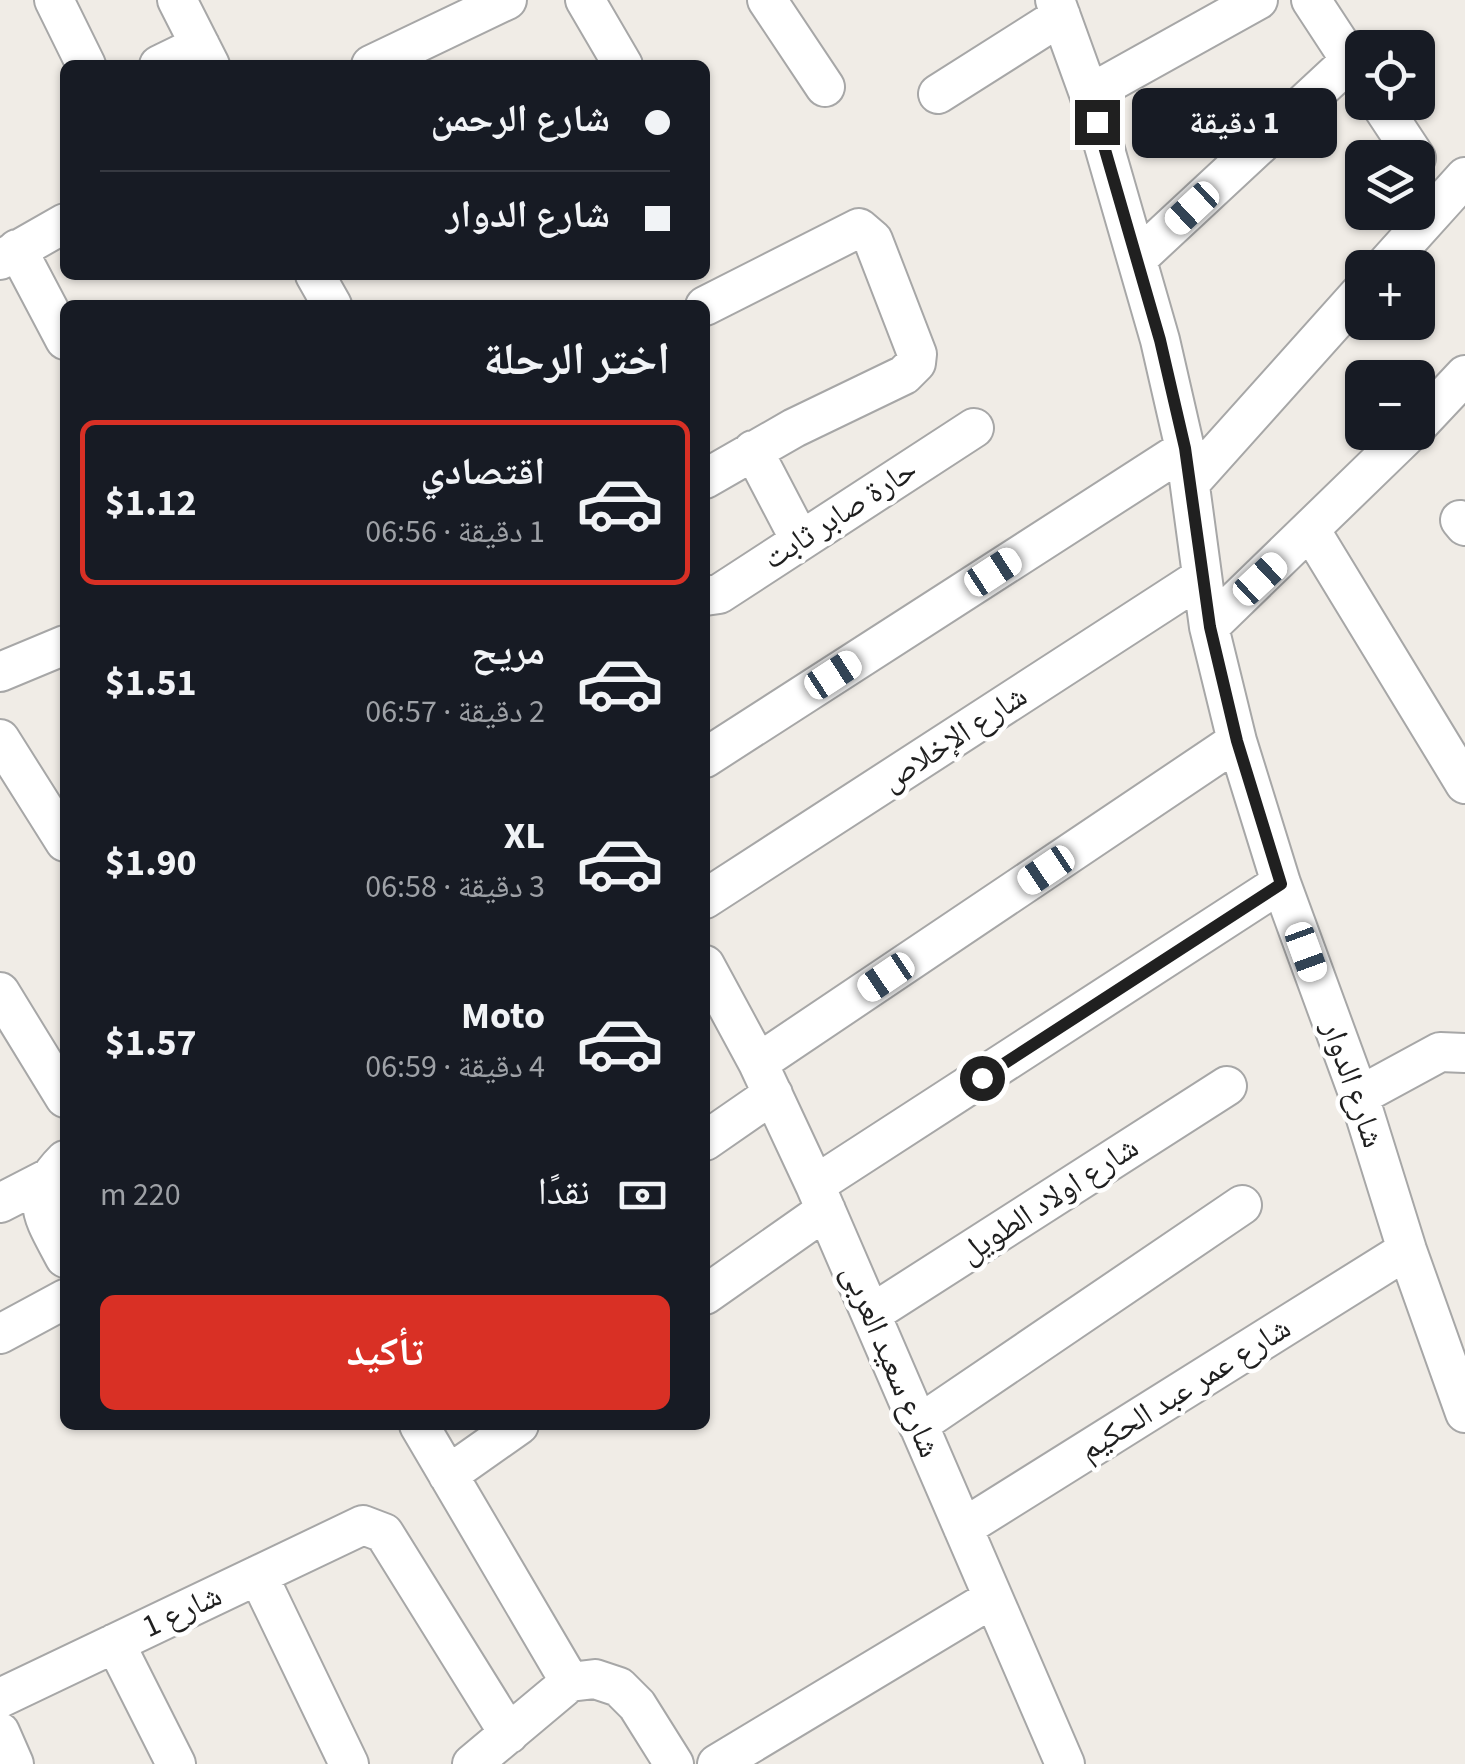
<!DOCTYPE html>
<html lang="ar">
<head>
<meta charset="utf-8">
<style>
  :root { --surface:#171b24; --page:#242831; --text:#f1f3f6; --muted:#9ea1a6; --line:#363941; --accent:#d93025 }
  body { margin:0; font-family:"Source Sans 3","Noto Naskh Arabic",sans-serif; background:var(--page); color:var(--text); direction:rtl; height:100vh; display:flex; flex-direction:column; font-size:38px; white-space:nowrap }
  * { box-sizing:border-box; margin:0 }
  p { font-size:32px; color:var(--muted) }
  .icon { flex:none; width:55px; height:55px; fill:none; stroke:currentColor; stroke-width:2; stroke-linecap:round; stroke-linejoin:round }
  .map { position:relative; flex:1; overflow:hidden; direction:ltr }
  .sheet { position:absolute; left:60px; top:300px; width:650px; height:1130px; display:flex; flex-direction:column; background:var(--surface); border-radius:15px; box-shadow:0 2px 8px #0004; direction:rtl }
  .sheet>* { flex:none }
  .banner { position:absolute; left:60px; top:60px; width:650px; height:220px; border-radius:15px; box-shadow:0 2px 8px #0004; direction:rtl; display:grid; align-content:center; height:220px; padding:0 40px; background:var(--surface) }
  .buttons { position:absolute; left:1345px; top:30px; display:grid; gap:20px }
  .buttons a { display:grid; place-items:center; width:90px; height:90px; border-radius:15px; background:var(--surface); box-shadow:0 2px 8px #0004; font-size:50px }
  .end { position:absolute; width:45px; height:45px; margin:-22px; border:12px solid #202020; background:#fff; box-shadow:0 0 0 5px #fff }
  .from { border-radius:50% }
  .bubble { position:absolute; height:70px; border-radius:15px; background:var(--surface); box-shadow:0 2px 8px #0004; font-size:32px; font-weight:700; line-height:70px; text-align:center; direction:rtl }
  .car { position:absolute; width:30px; height:60px; margin:-30px -15px; border-radius:12px; box-shadow:0 0 8px 2px #0007; background:linear-gradient(#fff 24%,#345 0 40%,#fff 0 76%,#345 0 86%,#fff 0) }
  .banner b { display:flex; align-items:center; gap:35px; height:95px; font-size:38px }
  .banner b+b { border-top:2px solid var(--line) }
  .banner i { width:25px; height:25px; background:var(--text) }
  ul { padding:0; list-style:none }
  li { display:flex; align-items:center; gap:30px; height:165px; margin:0 20px 15px; padding:0 20px; border:5px solid transparent; border-radius:15px }
  li div { flex:1 }
  li b { display:block; font-size:38px }
  li em { font-style:normal; font-weight:700 }
  li.selected { border-color:var(--accent) }
  li>.icon { width:90px; height:90px; stroke-width:1.5 }
  h2 { padding:0 40px; font-size:45px; line-height:120px }
  .pay { display:flex; align-items:center; gap:25px; height:110px; padding:0 40px; font-size:38px }
  .pay p { margin-inline-start:auto }
  .primary-button { display:flex; gap:20px; margin-top:auto; padding:20px 40px }
  .primary-button a { flex:1; height:115px; border-radius:15px; background:var(--accent); color:#fff; font-size:40px; font-weight:700; line-height:115px; text-align:center }
  .map>svg:first-child { display:block }
  .lines { fill:none; stroke-linecap:round; stroke-linejoin:round }
  .minor-casing { stroke:#a7a7a7; stroke-width:42 }
  .minor { stroke:#fff; stroke-width:38 }
  .route { stroke:#202020; stroke-width:12 }
  .labels { text-anchor:middle; dominant-baseline:central; stroke-width:9; stroke-linejoin:round; paint-order:stroke }
  .street-label { font-size:32px; fill:#202020; stroke:#fff }
</style>
</head>
<body>
<div class="map">
<svg width="1465" height="1764" viewBox="0 0 1465 1764">
  <rect width="100%" height="100%" fill="#f0ece6"/>
  <g class="lines">
    <g class="minor-casing">
      <path id="minor" d="M54,0L86,65
        M177,0L210,65
        M585,0L623,65
        M767,0L825,87
        M1055,0L1089,94L1160,340L1185,449L1209,627L1237,741L1281,883L1359,1096L1407,1250L1465,1413
        M1311,0L1362,78
        M159,65L200,45
        M371,65L507,0
        M938,94L1061,16
        M1089,94L1258,0
        M1379,102L1416,158
        M17,249L65,340
        M1139,257L1351,60
        M0,260L65,223
        M1383,268L1465,177
        M315,275L332,305
        M705,306L859,228L873,240L917,354L916,363L904,375L794,428L705,479
        M1418,425L1465,375
        M753,450L800,540
        M1190,483L1362,291
        M1460,520L1465,526
        M1311,531L1465,784
        M705,596L719,594L974,428
        M1209,627L1410,432
        M0,672L65,645
        M0,739L65,842
        M705,758L1185,449
        M705,899L1202,577
        M705,965L758,1063L815,1185L1065,1764
        M0,992L65,1098
        M758,1063L1237,741
        M1359,1096L1440,1052L1465,1053
        M705,1141L773,1094
        M65,1160C27,1198 43,1216 65,1258
        M815,1185L1281,883
        M0,1203L45,1180
        M705,1295L826,1210
        M871,1314L1227,1086
        M0,1334L65,1299
        M419,1425L570,1682
        M918,1425L1242,1205
        M448,1475L519,1425
        M963,1528L1407,1250
        M258,1575L349,1764
        M115,1643L176,1764
        M0,1698L363,1525L384,1533L509,1734
        M0,1732L14,1764
        M472,1764L570,1682L595,1679L619,1687L637,1705L674,1764
        M717,1764L993,1598"/>
    </g>
    <use href="#minor" class="minor"/>
  </g>
  <g class="lines">
    <path class="route" d="M982,1078L1281,884L1237,741L1210,627L1185,448L1160,340L1097,122"/>
  </g>
  <g class="labels">
    <g class="street-label">
      <text transform="translate(840 514) rotate(-33)">حارة صابر ثابت</text>
      <text transform="translate(954 738) rotate(-33)">شارع الإخلاص</text>
      <text transform="translate(1353 1084) rotate(71)">شارع الدوار</text>
      <text transform="translate(1049 1200) rotate(-33)">شارع اولاد الطويل</text>
      <text transform="translate(891 1361) rotate(67)">شارع سعيد العربى</text>
      <text transform="translate(1185 1389) rotate(-32)">شارع عمر عبد الحكيم</text>
      <text transform="translate(182 1611) rotate(-25)">شارع 1</text>
    </g>
  </g>
</svg>
<div class="buttons">
<a><svg class="icon" aria-label="locate" viewBox="0 0 24 24"><circle cx="12" cy="12" r="6"/><path d="M12 2v4M12 18v4M2 12h4M18 12h4"/></svg></a>
<a><svg class="icon" aria-label="layers" viewBox="0 0 24 24"><path d="M12 4l9 5-9 5-9-5zM3 14l9 5 9-5"/></svg></a>
<a>+</a>
<a>−</a>
</div>
<i class="end from" style="left:982px;top:1078px"></i>
<i class="end" style="left:1097px;top:122px"></i>
<div class="bubble" style="left:1132px;top:88px;width:205px">1 دقيقة</div>
<i class="car" style="left:1192px;top:208px;rotate:227deg"></i>
<i class="car" style="left:993px;top:572px;rotate:57deg"></i>
<i class="car" style="left:1260px;top:579px;rotate:47deg"></i>
<i class="car" style="left:833px;top:675px;rotate:57deg"></i>
<i class="car" style="left:1046px;top:870px;rotate:236deg"></i>
<i class="car" style="left:1306px;top:952px;rotate:160deg"></i>
<i class="car" style="left:886px;top:977px;rotate:236deg"></i>
<div class="banner">
<b><i class="from"></i>شارع الرحمن</b>
<b><i></i>شارع الدوار</b>
</div>
<section class="sheet">
<h2>اختر الرحلة</h2>
<ul>
<li class="selected"><svg class="icon" aria-label="car" viewBox="0 0 24 24"><path d="M5 17H2v-5l4-1 3-4h7l3 4 3 1v5h-3M9 17h6M6 11h13"/><circle cx="7" cy="17" r="2"/><circle cx="17" cy="17" r="2"/></svg><div><b>اقتصادي</b><p>1 دقيقة · 06:56</p></div><em>$1.12</em></li>
<li><svg class="icon" aria-label="car" viewBox="0 0 24 24"><path d="M5 17H2v-5l4-1 3-4h7l3 4 3 1v5h-3M9 17h6M6 11h13"/><circle cx="7" cy="17" r="2"/><circle cx="17" cy="17" r="2"/></svg><div><b>مريح</b><p>2 دقيقة · 06:57</p></div><em>$1.51</em></li>
<li><svg class="icon" aria-label="car" viewBox="0 0 24 24"><path d="M5 17H2v-5l4-1 3-4h7l3 4 3 1v5h-3M9 17h6M6 11h13"/><circle cx="7" cy="17" r="2"/><circle cx="17" cy="17" r="2"/></svg><div><b>XL</b><p>3 دقيقة · 06:58</p></div><em>$1.90</em></li>
<li><svg class="icon" aria-label="car" viewBox="0 0 24 24"><path d="M5 17H2v-5l4-1 3-4h7l3 4 3 1v5h-3M9 17h6M6 11h13"/><circle cx="7" cy="17" r="2"/><circle cx="17" cy="17" r="2"/></svg><div><b>Moto</b><p>4 دقيقة · 06:59</p></div><em>$1.57</em></li>
</ul>
<div class="pay"><svg class="icon" aria-label="cash" viewBox="0 0 24 24"><path d="M3 7h18v10H3z"/><circle cx="12" cy="12" r="2"/></svg>نقدًا<p>220 m</p></div>
<div class="primary-button"><a>تأكيد</a></div>
</section>
</div>
</body>
</html>
